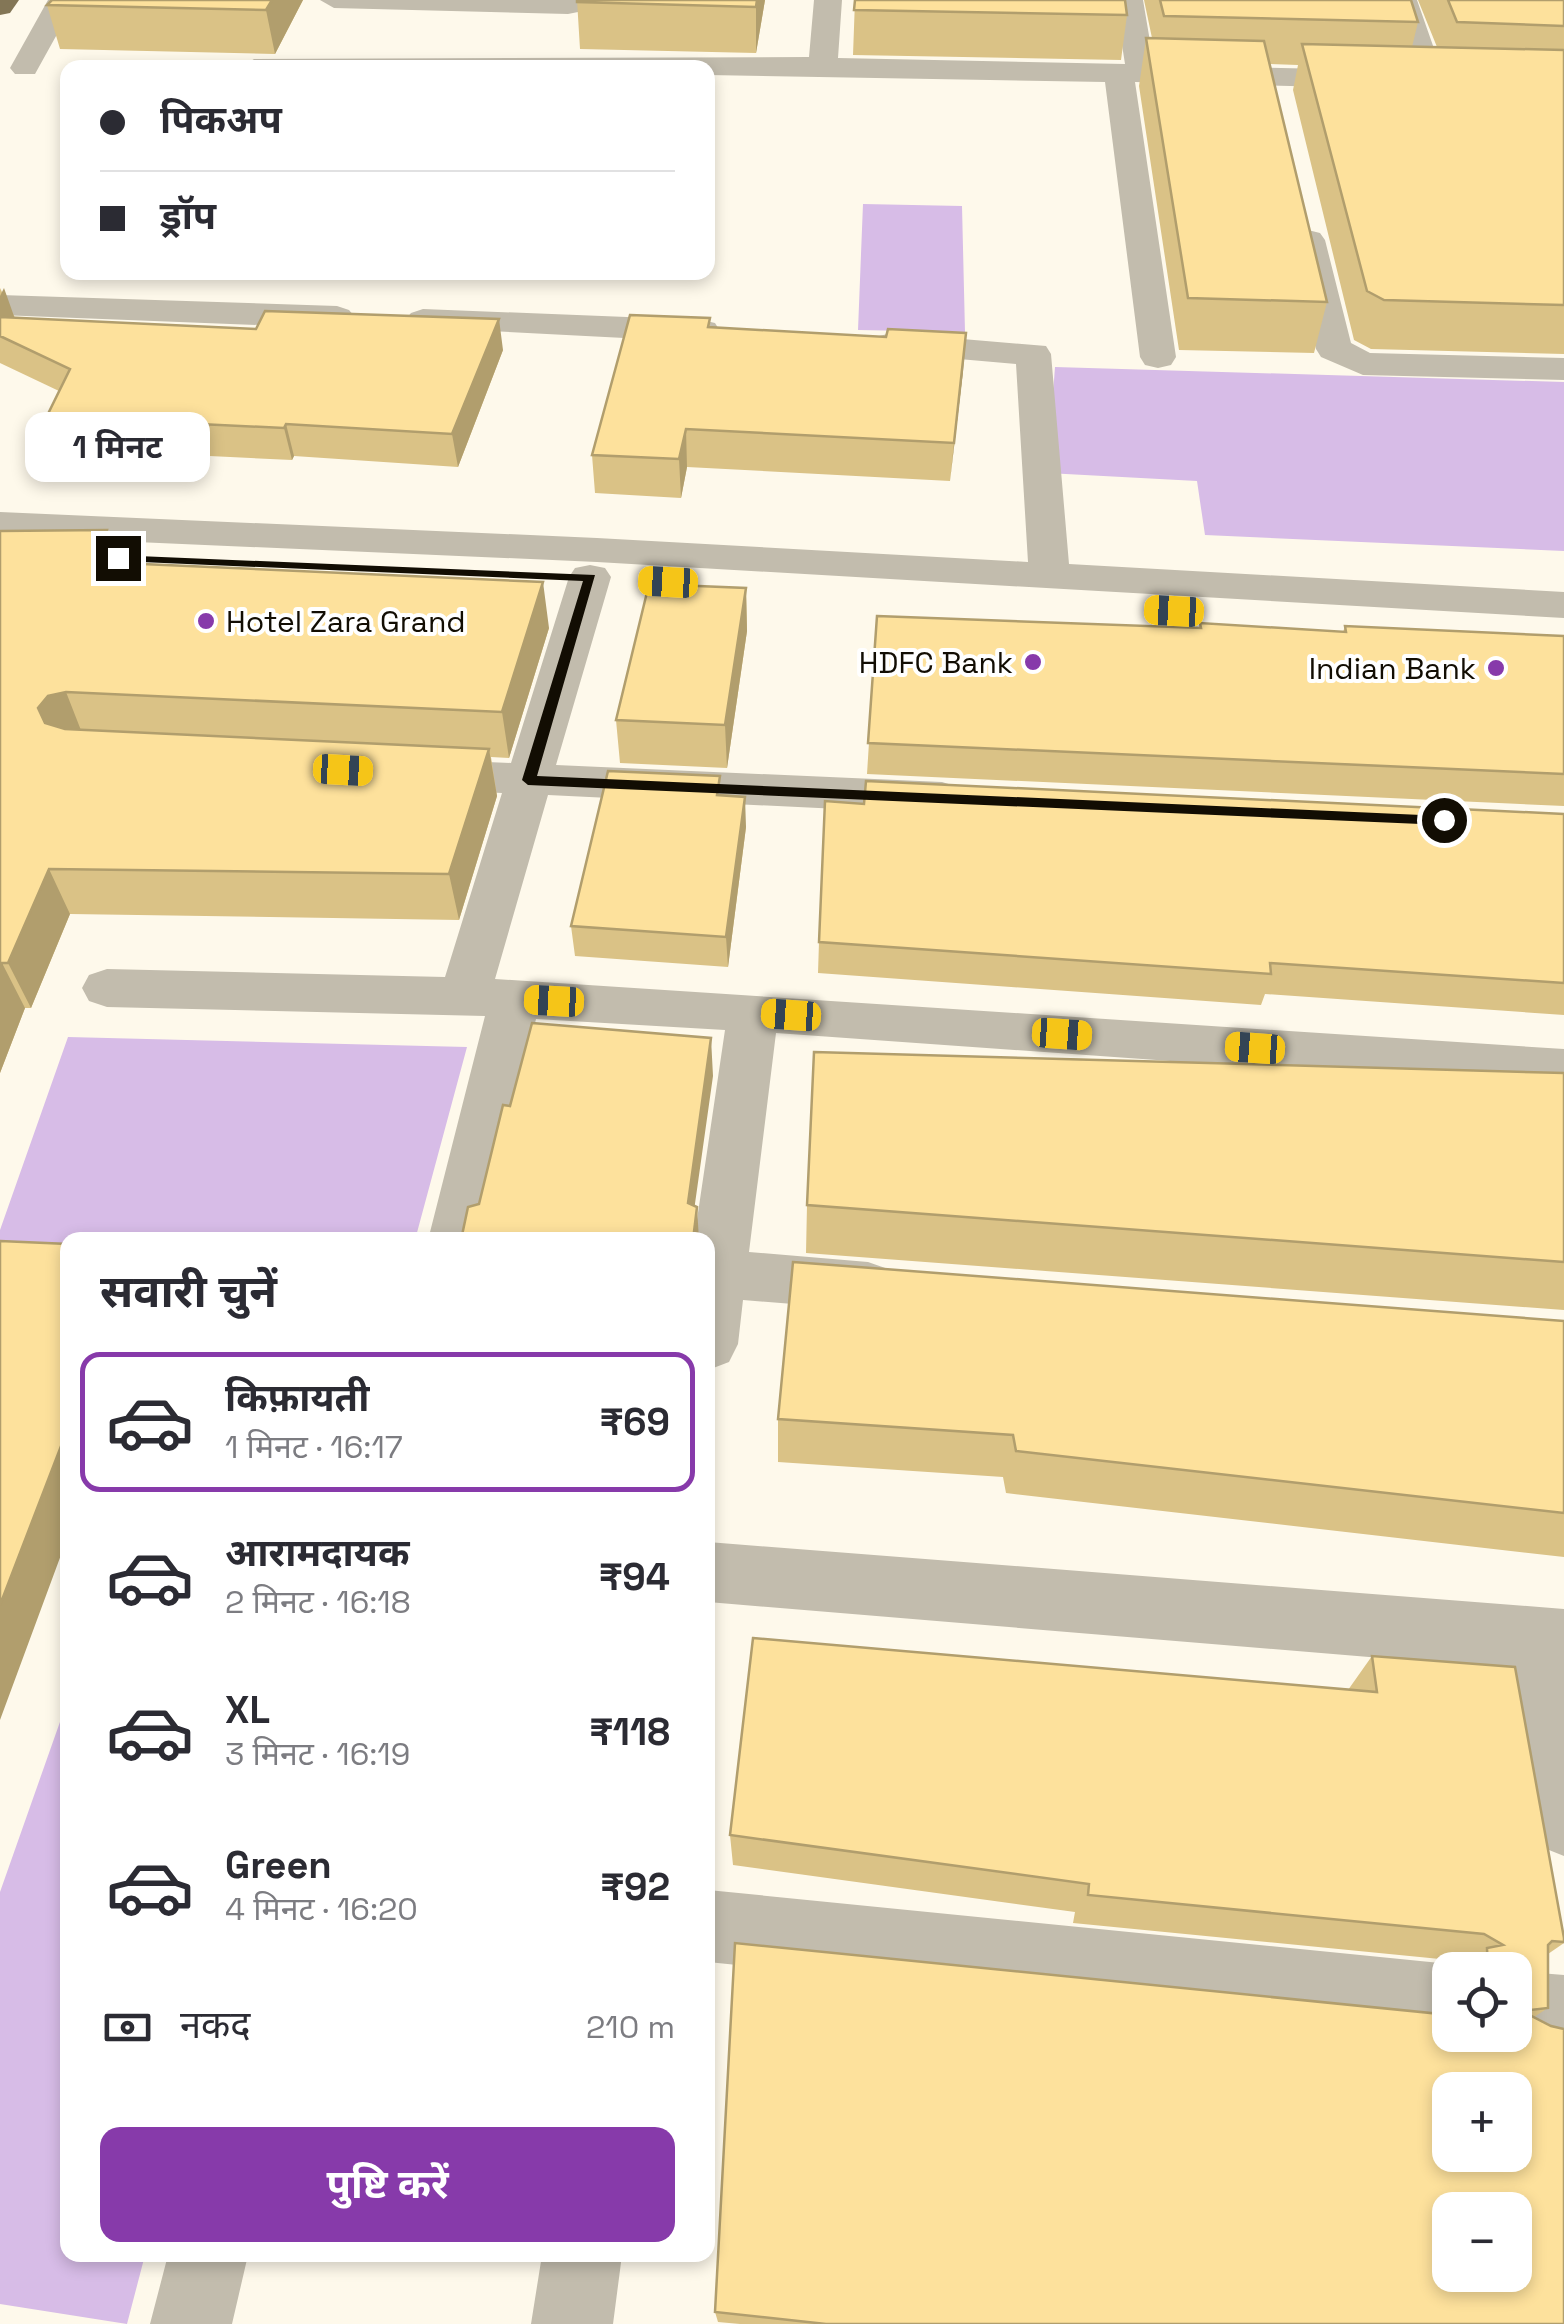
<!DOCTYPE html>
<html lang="hi">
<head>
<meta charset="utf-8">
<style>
  :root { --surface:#fff; --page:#f2f2f3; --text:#2b2b33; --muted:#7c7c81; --line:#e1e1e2; --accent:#873aaa }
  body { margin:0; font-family:"Space Grotesk","Noto Sans Devanagari",sans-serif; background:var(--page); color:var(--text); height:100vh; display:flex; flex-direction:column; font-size:38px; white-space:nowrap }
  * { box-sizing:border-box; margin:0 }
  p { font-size:32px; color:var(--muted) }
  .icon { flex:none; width:55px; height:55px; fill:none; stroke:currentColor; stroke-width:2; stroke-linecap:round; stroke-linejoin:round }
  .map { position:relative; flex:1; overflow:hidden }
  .details { position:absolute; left:60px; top:1232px; width:655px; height:1030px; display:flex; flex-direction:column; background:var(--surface); border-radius:20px; box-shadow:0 5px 15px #0003 }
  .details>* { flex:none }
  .top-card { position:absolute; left:60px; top:60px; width:655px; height:220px; border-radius:20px; box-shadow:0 5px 15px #0003; display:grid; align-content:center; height:220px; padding:0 40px; background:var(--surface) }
  .tools { position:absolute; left:1432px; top:1952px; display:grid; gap:20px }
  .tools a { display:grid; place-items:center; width:100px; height:100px; border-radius:20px; background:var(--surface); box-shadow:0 5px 15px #0003; font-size:50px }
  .end { position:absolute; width:45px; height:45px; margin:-22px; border:12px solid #120d03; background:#fff; box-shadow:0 0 0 5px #fff }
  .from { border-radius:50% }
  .bubble { position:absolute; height:70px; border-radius:20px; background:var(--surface); box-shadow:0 5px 15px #0003; font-size:32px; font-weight:700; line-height:70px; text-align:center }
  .car { position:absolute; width:30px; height:60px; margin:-30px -15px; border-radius:12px; box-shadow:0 0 8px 2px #0007; background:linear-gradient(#f5c518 24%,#345 0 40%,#f5c518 0 76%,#345 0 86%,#f5c518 0) }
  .top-card b { display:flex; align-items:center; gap:35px; height:95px; font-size:38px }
  .top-card b+b { border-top:2px solid var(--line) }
  .top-card i { width:25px; height:25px; background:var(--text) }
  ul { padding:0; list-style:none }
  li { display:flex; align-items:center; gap:30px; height:140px; margin:0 20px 15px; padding:0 20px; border:5px solid transparent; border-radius:20px }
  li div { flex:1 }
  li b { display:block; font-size:38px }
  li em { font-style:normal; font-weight:700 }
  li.selected { border-color:var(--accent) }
  li>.icon { width:90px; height:90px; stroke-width:1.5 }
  h2 { padding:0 40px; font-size:45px; line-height:120px }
  .pay { display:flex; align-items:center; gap:25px; height:110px; padding:0 40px; font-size:38px }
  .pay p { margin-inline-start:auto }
  .button { display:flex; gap:20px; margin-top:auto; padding:20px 40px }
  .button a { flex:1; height:115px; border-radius:20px; background:var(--accent); color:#fff; font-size:40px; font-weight:700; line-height:115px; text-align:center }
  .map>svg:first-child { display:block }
  .green { fill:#d7bce7 }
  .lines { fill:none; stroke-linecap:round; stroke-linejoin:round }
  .minor { fill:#c2bcad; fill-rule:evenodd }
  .highway { fill:#837656; fill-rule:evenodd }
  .wall { fill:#dac286 }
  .shaded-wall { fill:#b19e6d }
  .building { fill:#fde19c; stroke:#b19e6d; stroke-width:2.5; fill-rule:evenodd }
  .route { fill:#120d03 }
  .poi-dot { fill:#873aaa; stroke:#fff; stroke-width:4 }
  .labels { text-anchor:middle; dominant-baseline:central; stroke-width:8; stroke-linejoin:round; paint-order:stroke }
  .far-poi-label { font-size:30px; fill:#120d03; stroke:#fff; text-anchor:end }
</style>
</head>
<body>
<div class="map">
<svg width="1564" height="2324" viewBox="0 0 1564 2324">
  <rect width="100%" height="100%" fill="#fef9eb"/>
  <path class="green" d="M863,204L962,206L965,332L858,330Z
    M1055,367L1564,382V551L1205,535L1197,481L1047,473Z
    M68,1037L467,1047L415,1240H68L67,1248L0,1246V1230Z
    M67,1702L68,2255H145L127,2324L0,2304V1892Z"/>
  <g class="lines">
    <path class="minor" d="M48,0H76L35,74H15L10,68Z
      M320,0H584L578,12L568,14L334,8Z
      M814,0H842L838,58L1125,64L1115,0H1143L1154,65L1371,70L1381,73L1386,79L1381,85L1371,88L1135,82L1176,357L1171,365L1158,368L1145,365L1140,357L1105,82L708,75V68H240L254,59L809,57Z
      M1389,0H1417L1445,80L1440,86H1420L1415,80Z
      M1308,230L1320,233L1325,240L1351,343L1370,353L1564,358V380L1363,375L1321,357L1316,349L1291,240L1296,233Z
      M0,295L337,306L349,310L355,317L349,324L337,328L0,315Z
      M423,309L702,320L715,323L720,331L715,339L702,342L411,327L405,320L411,313Z
      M892,333L1046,346L1051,354L1069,564L1564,592V618L597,562L0,536V512L597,538L1028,562L1016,364L879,352L874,344L879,336Z
      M590,565L605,568L611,577L556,765L942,782L958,787L965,798L958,809L942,814L548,795L495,979L1564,1049V1089L776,1033L749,1252L868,1262L888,1269L897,1286L888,1303L868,1310L743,1300L738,1344L729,1362L708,1370V1240H694L725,1030L536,1019L484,1240H428L485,1016L107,1007L89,1001L82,988L89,975L107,969L445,977L502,793L418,789L402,785L395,774L402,763L418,759L511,763L569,577L575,568Z
      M708,1542L1564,1609V1856L1539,1846L1529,1821L1501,1668L708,1602Z
      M708,1890L1450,1964L1465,1970H1450V2035H1458L1450,2038L708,1962Z
      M1515,1971L1564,1975V2051L1515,2045L1490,2035H1515Z
      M168,2255H248L232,2324H150Z
      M542,2255H622L613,2324H531Z"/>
    <path class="highway" d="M0,0H19L10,13L0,15Z"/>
  </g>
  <path class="wall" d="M52,0H303L275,54L60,49L47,5Z
    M577,0H765L756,53L580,49Z
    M855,0L1127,15L1121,60L853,55Z
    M1144,0H1411L1418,22L1412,47H1437L1418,0H1564V354L1371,349L1354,340L1293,90L1298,65L1270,64L1327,302L1314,353L1179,350L1139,86L1146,38H1152Z
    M0,288L15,318L503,350L458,467L294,456L292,460L168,454L163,462L55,456L43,424L59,391L0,363Z
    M710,318V327L963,371L950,481L687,467L681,498L595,493L592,455Z
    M0,531L118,563L549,628L509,758L491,757L497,796L459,920L70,914L31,1008H25L0,1073Z
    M746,588L747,631L727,768L620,763L616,720Z
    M877,616L1199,628L1200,623L1343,632L1345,626L1564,636V806L867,774Z
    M864,804L1564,814V1015L1265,994L1261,1005L818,973L819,942Z
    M746,827L728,967L575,956L571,926Z
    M1564,1073V1310L806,1253L807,1205Z
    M1564,1321V1557L1006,1493L1003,1477L778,1462V1419Z
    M1372,1656L1564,1943L1548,1954V2008L1534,2017L1564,2324H740L718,2322L715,2312L1515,2035V1970H1459L1462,1967L1450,1960L1073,1923L1075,1912L733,1865L730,1835L1348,1690Z"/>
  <path class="shaded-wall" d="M272,0H303L275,54L266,10Z
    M757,0H765L756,53V7Z
    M4,288L15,319L0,336V296Z
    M499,319L503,350L458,467L452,434Z
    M966,333L963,371L950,481L954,443Z
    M158,422L168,454L163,462L153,430Z
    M286,424L294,456L292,460L284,428Z
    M686,429L687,467L681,498L679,459Z
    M107,530L123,577L98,562Z
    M543,582L549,628L509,758L502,712Z
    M746,588L747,631L727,768L725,725Z
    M66,692L84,738L58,755L38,708L48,696Z
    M489,749L497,796L459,920L449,874Z
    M745,797L746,827L728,967L726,937Z
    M49,869L70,914L31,1008L8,963Z
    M2,963L25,1008L0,1073V969Z
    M711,1038L713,1076L690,1239L688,1203Z
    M697,1207L699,1240H693Z
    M68,1428V1536L0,1720V1605Z"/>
  <path class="building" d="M52,0H272L266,10L47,5Z
    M577,0H757L756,7L577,2Z
    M855,0H1125L1127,15L854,10Z
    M1160,0H1411L1418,22L1164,16Z
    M1448,0H1564V26L1457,22Z
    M1146,38L1264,41L1327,302L1188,298Z
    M1302,44L1564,50V305L1384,300L1367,291Z
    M265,311L499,319L452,434L286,424L284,428L158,422L153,430L43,424L70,369L0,336V317L256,329Z
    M630,315L710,318L708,327L886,337L888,329L966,333L954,443L686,429L679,459L592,455Z
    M107,530L98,562L543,582L502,712L66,692L48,696L38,708L45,723L65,729L489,749L449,874L49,869L8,963H2L0,969V531Z
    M649,584L746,588L725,725L616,720Z
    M877,616L1201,628L1200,623L1346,632L1345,626L1564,636V774L868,743Z
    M608,771L720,776L717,795L745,797L726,937L571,926Z
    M866,781L1564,814V983L1270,963L1271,974L819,942L825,801L864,804Z
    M532,1023L711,1038L688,1203L697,1207L693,1240H461L468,1207L479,1204L503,1105L510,1106Z
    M814,1052L1564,1073V1262L807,1205Z
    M0,1241L68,1244V1428L0,1605Z
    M793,1262L1564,1321V1513L1016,1451L1013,1435L778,1419Z
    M753,1638L1377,1692L1372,1656L1515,1667L1564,1938V1942L1552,1941L1548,1945V2008L1522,2011L1551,2026L1564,2029V2324H826L715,2312L735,1943L1450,2015V2035H1515V1970H1488L1487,1948L1503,1945L1484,1934L1088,1895L1089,1884L730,1835ZM1450,2090H1515V2155H1450ZM1450,2210H1515V2275H1450Z"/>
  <path class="route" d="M114,555L595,575L537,776L1444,816L1451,820L1444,825L528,785L522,780L583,581L118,561Z"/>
  <g class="poi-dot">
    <circle cx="206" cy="621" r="10"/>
    <circle cx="1033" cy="662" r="10"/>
    <circle cx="1496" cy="668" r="10"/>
  </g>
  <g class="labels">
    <g class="far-poi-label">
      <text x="226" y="621" text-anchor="start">Hotel Zara Grand</text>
      <text x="1013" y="662">HDFC Bank</text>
      <text x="1476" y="668">Indian Bank</text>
    </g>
  </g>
</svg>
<div class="tools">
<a><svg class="icon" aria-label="locate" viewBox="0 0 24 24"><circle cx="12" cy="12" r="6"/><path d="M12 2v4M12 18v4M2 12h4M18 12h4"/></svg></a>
<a>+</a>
<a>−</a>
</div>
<i class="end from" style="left:1444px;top:820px"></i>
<i class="end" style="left:118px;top:558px"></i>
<div class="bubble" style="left:25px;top:412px;width:185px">1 मिनट</div>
<i class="car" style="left:668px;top:582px;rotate:273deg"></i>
<i class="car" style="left:1174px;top:611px;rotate:273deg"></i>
<i class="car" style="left:343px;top:770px;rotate:93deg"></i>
<i class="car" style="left:554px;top:1001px;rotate:273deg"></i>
<i class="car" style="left:791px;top:1015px;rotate:274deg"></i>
<i class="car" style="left:1062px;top:1034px;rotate:94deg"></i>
<i class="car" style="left:1255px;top:1048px;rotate:274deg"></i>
<div class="top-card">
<b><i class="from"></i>पिकअप</b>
<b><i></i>ड्रॉप</b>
</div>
<section class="details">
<h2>सवारी चुनें</h2>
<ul>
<li class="selected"><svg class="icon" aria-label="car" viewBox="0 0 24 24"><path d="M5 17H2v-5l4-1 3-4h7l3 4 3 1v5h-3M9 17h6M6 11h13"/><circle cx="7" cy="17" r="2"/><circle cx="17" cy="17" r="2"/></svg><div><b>किफ़ायती</b><p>1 मिनट · 16:17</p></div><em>₹69</em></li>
<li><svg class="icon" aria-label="car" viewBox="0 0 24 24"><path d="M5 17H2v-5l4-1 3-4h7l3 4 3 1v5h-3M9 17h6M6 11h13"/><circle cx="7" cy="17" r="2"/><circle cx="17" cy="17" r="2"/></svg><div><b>आरामदायक</b><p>2 मिनट · 16:18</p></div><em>₹94</em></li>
<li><svg class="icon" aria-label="car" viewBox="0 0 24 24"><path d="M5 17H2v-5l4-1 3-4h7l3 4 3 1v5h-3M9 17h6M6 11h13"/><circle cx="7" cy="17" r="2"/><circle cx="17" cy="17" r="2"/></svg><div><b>XL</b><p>3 मिनट · 16:19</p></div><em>₹118</em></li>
<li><svg class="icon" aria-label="car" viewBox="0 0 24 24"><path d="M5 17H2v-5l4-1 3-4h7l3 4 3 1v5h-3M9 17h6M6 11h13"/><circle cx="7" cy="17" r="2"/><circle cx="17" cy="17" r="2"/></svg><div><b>Green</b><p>4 मिनट · 16:20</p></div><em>₹92</em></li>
</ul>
<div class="pay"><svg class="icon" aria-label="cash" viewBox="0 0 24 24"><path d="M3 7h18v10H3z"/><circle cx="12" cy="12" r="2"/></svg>नकद<p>210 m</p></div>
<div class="button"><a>पुष्टि करें</a></div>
</section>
</div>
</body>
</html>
